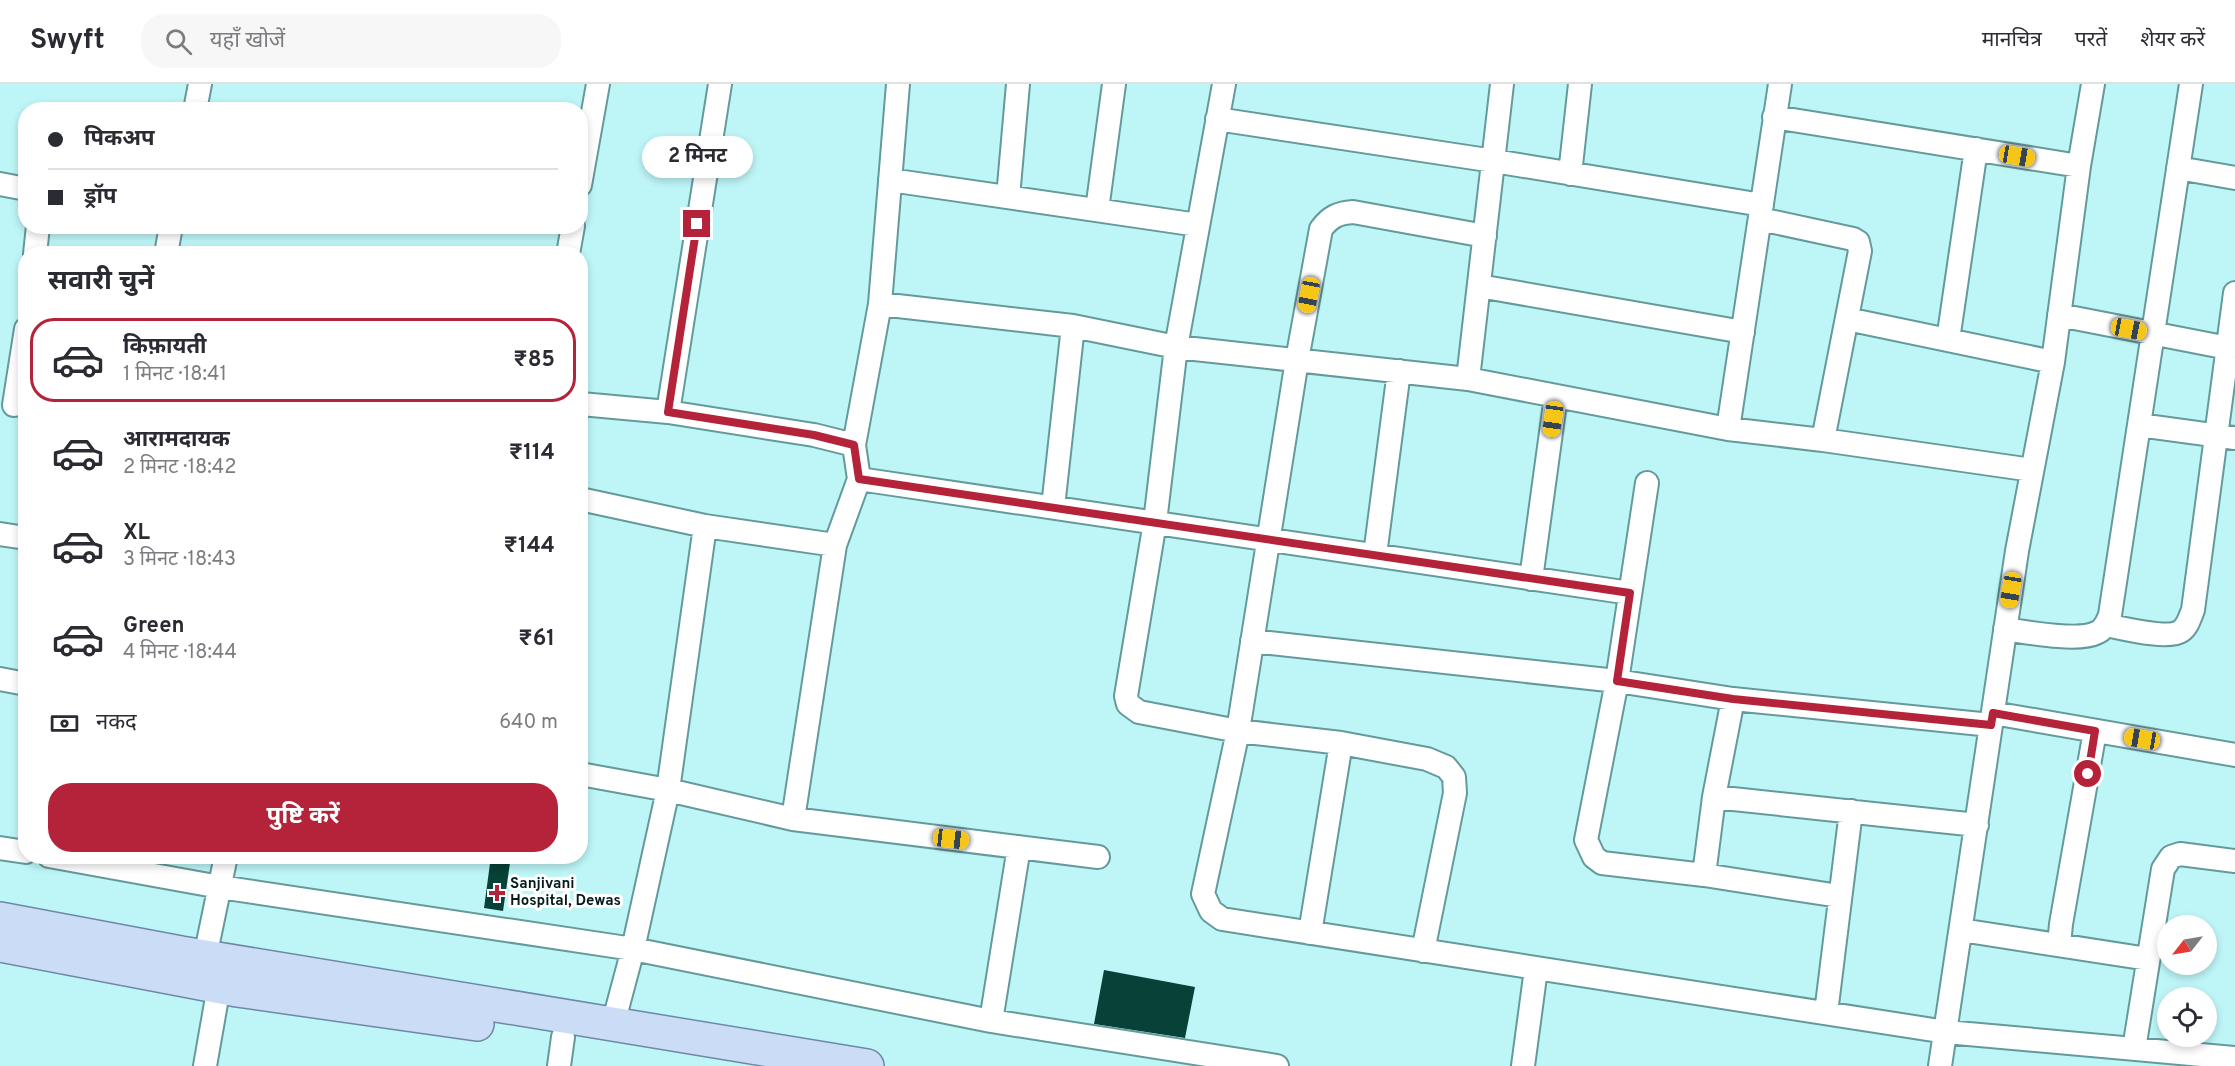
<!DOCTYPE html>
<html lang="hi">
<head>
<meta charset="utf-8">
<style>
  :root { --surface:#fff; --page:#f7f7f7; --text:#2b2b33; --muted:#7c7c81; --line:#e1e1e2; --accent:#b5233b }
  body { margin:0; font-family:Overpass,"Noto Sans Devanagari",sans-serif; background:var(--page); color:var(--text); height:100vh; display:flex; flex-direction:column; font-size:22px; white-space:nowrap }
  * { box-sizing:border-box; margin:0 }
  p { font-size:20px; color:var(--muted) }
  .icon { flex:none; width:33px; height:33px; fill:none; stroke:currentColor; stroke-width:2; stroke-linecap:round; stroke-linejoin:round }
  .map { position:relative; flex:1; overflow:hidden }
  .panel { position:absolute; left:18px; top:162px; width:570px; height:618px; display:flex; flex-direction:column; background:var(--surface); border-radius:24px; box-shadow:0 3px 9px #0003 }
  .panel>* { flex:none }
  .banner { position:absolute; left:18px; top:18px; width:570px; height:132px; border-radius:24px; box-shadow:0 3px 9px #0003; display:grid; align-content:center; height:132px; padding:0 30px; background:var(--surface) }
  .needle { width:39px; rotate:239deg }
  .controls { position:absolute; left:2157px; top:831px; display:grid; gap:12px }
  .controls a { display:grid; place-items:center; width:60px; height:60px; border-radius:50%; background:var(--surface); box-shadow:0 3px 9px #0003; font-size:30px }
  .end { position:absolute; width:27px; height:27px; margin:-14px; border:8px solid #b5233b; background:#fff; box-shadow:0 0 0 3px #fff }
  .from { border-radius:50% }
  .bubble { position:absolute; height:42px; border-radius:21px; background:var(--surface); box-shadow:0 3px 9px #0003; font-size:20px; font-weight:700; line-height:42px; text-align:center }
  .car { position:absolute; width:18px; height:36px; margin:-18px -9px; border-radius:8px; box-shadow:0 0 4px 2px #0007; background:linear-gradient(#f5c518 24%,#345 0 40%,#f5c518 0 76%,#345 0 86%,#f5c518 0) }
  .banner b { display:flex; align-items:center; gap:21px; height:57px; font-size:22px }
  .banner b+b { border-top:2px solid var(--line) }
  .banner i { width:15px; height:15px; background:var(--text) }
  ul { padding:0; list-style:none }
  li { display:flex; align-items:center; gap:18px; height:84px; margin:0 12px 9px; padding:0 18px; border:3px solid transparent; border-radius:24px }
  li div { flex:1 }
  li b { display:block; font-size:22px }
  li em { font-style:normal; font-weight:700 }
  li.on { border-color:var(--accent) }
  li>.icon { width:54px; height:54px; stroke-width:1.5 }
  h2 { padding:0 30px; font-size:27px; line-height:72px }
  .pay { display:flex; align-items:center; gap:15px; height:66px; padding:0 30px; font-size:22px }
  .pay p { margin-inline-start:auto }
  .button { display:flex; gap:12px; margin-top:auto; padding:12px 30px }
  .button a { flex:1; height:69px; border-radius:24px; background:var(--accent); color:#fff; font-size:24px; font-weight:700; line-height:69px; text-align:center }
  header { display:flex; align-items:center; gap:36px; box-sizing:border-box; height:84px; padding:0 30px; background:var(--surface); border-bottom:2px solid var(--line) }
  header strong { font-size:28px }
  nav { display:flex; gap:33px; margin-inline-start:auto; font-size:21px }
  .search { width:420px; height:54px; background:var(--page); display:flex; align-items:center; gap:15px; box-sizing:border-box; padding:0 21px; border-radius:24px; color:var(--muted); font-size:22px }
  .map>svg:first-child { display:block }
  .building { fill:#084137 }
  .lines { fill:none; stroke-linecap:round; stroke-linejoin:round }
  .street-casing { stroke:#649a9c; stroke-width:26 }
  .primary-casing { stroke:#6e89a6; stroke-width:36 }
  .street { stroke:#fff; stroke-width:22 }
  .primary { stroke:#cadcf6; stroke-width:33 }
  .route { stroke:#b5233b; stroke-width:8 }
  .poi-dot { fill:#b5233b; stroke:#fff; stroke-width:2 }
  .labels { text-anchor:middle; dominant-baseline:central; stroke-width:6; stroke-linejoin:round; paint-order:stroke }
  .poi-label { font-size:15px; font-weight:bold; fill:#051b1c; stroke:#fff; text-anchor:start }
</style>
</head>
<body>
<header>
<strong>Swyft</strong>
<div class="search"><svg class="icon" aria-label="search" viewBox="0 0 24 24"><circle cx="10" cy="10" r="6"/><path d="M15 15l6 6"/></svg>यहाँ खोजें</div>
<nav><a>मानचित्र</a><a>परतें</a><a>शेयर करें</a></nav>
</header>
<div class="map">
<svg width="2235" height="982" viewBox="0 0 2235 982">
  <rect width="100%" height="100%" fill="#bef6f8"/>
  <path class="building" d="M491,772H511L503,827L484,824Z
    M1104,886L1195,903L1185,954L1094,940Z"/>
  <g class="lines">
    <g class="street-casing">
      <path id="street" d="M1224,0L1176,263L1155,438L1126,612L1128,620L1139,628L1238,647L1341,659L1427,675L1446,683L1454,693L1455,709L1423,867
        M195,26L200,0
        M1774,33L2079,82
        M1217,35L1494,77L1762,121
        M2178,84L2235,94
        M1570,90L1580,0
        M890,96L1198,141
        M0,100L26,105
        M580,101L598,0
        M1008,113L1018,0
        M1097,126L1114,0
        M1485,152L1353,128C1338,129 1330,133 1321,145L1297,276L1238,647L1203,810L1211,827L1222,835L1946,948L2235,974
        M35,170L38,142
        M166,170L171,142
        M568,170L573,142
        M1479,202L1743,248
        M880,220L1073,242L1176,263L1468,295L1728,345L1823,356L1860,167L1858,158L1853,155L1760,135
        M2059,231L2228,264
        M1847,235L2053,278
        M1948,256L1976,65
        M1468,295L1502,0
        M581,320L668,328L720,0
        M14,321L26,245
        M668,328L814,351L854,361L859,395L1630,509
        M2139,341L2235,354
        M1728,345L1780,0
        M1823,356L2032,386
        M854,361L880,220L898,0
        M1647,399L1617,597L1586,756L1594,773L1602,779L1704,791
        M580,415L705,442L835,461
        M1053,423L1073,242
        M0,450L26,454
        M1375,471L1399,287
        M1531,495L1556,312
        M2106,541C2122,544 2168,556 2181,547C2188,542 2190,533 2193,526L2235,209
        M2005,545C2026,548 2078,558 2096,549C2104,546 2107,539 2110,531L2191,0
        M1252,557L1617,597L1733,615
        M0,595L26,600
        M1993,629L2235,671
        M580,690L668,706L793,735L1098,773
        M1714,713L1977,741
        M793,735L835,461L859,395
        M0,764L26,768
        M49,772L220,803L633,865L991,937L1277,982
        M1839,812L1704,791L1714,713L1733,615L1991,641
        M1961,846L2148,875
        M1310,849L1341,659
        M2059,861L2061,840L2095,647
        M205,873L226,772
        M1826,929L1851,727
        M991,937L1019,763
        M613,940L633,865L668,706L705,442
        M2134,965L2163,785L2171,773L2180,770L2235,777
        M205,982L219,902
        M559,982L563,953
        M1523,982L1536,885
        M1940,982L2017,467L2053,278L2079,82L2093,0"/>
    </g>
    <g class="primary-casing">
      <path id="primary" d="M0,835L181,869L867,982
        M0,861L237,906L477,940"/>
    </g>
    <use href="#street" class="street"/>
    <use href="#primary" class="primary"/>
  </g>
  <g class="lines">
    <path class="route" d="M697,140L668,328L814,351L854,361L859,395L1630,509L1617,597L1733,615L1991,641L1993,629L2095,647L2088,690"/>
  </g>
  <path class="poi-dot" d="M494 800h6v6h6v6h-6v6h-6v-6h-6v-6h6z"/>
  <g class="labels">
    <g class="poi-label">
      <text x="510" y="800">Sanjivani<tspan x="510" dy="17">Hospital, Dewas</tspan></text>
    </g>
  </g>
</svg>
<div class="controls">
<a><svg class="needle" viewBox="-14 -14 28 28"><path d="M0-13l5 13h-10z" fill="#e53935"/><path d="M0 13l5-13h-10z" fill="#7c7c81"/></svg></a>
<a><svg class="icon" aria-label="locate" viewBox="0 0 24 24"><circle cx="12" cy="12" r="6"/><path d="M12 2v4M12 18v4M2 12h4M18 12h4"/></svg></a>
</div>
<i class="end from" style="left:2088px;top:690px"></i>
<i class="end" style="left:697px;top:140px"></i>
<div class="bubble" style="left:642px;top:52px;width:111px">2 मिनट</div>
<i class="car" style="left:2017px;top:72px;rotate:100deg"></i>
<i class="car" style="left:1309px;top:211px;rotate:191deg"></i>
<i class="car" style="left:2129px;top:245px;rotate:101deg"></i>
<i class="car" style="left:1553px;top:335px;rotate:188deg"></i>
<i class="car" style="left:2011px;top:506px;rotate:189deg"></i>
<i class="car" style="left:2142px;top:655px;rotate:280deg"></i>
<i class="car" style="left:951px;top:755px;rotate:97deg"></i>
<div class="banner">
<b><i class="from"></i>पिकअप</b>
<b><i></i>ड्रॉप</b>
</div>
<section class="panel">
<h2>सवारी चुनें</h2>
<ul>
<li class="on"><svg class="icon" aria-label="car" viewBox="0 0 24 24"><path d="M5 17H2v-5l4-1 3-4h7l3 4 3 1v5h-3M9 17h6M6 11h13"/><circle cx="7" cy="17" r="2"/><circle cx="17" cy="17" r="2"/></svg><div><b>किफ़ायती</b><p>1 मिनट · 18:41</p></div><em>₹85</em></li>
<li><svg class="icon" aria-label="car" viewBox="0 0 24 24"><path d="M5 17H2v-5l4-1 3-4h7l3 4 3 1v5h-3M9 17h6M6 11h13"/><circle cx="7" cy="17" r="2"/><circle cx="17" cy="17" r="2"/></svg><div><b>आरामदायक</b><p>2 मिनट · 18:42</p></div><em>₹114</em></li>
<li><svg class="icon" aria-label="car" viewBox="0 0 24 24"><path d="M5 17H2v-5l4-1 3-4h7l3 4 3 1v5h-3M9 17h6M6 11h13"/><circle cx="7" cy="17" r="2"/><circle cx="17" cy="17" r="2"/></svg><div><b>XL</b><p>3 मिनट · 18:43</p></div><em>₹144</em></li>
<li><svg class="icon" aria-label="car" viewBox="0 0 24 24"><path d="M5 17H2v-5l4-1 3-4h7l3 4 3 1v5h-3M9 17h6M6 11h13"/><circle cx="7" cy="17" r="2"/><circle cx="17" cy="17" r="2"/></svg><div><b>Green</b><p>4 मिनट · 18:44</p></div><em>₹61</em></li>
</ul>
<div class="pay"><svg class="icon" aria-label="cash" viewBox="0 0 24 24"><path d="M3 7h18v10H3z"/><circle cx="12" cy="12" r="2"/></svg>नकद<p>640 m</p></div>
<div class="button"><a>पुष्टि करें</a></div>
</section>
</div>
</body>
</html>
